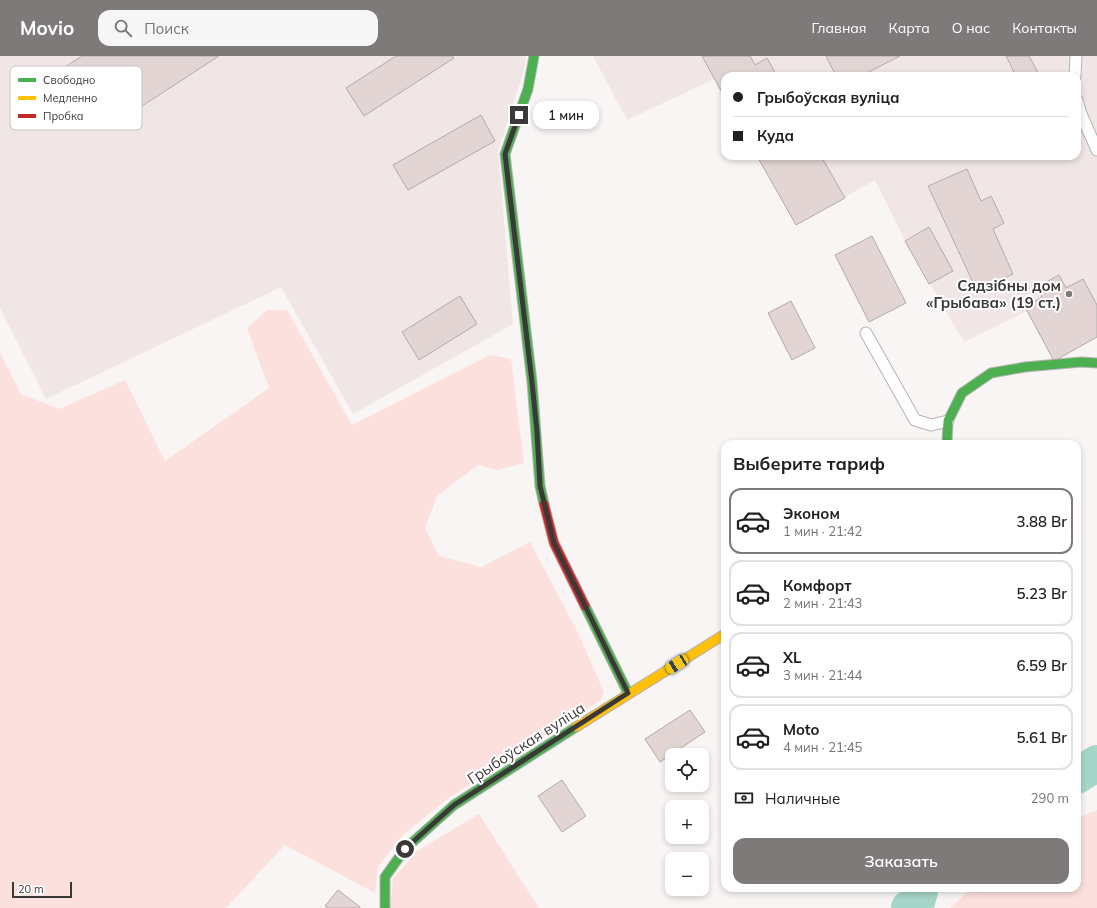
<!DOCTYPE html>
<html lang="ru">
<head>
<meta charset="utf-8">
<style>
  :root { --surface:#fff; --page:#f6f6f6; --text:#202124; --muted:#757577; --line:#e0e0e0; --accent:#7e7a7a }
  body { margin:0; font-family:Mulish,sans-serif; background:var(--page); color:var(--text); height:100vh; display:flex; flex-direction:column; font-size:15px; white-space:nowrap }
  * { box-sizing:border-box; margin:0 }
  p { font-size:13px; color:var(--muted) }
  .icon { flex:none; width:22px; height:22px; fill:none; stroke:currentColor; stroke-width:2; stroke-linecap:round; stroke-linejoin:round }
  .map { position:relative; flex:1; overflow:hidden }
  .drawer { position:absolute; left:721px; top:384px; width:360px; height:452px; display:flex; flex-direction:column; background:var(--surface); border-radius:12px; box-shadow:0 2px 6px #0003 }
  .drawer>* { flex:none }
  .banner { position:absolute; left:721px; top:16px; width:360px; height:88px; border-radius:12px; box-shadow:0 2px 6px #0003; display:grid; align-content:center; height:88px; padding:0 12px; background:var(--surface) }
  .tools { position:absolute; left:665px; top:692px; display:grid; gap:8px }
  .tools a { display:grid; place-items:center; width:44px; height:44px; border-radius:8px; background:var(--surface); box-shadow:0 2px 6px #0003; font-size:20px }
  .scale { position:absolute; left:12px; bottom:10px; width:60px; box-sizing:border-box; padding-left:4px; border:2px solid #3b3838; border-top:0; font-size:11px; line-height:14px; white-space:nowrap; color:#3b3838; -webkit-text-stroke:3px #fff; paint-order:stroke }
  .end { position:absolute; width:18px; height:18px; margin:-9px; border:5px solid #3b3838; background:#fff; box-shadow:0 0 0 2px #fff }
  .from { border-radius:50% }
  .bubble { position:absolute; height:28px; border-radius:12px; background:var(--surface); box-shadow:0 2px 6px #0003; font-size:13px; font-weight:600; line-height:28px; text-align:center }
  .car { position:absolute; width:12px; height:24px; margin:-12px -6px; border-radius:5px; box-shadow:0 0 3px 1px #0007; background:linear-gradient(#f5c518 24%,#345 0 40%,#f5c518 0 76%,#345 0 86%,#f5c518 0) }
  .banner b { display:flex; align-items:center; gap:14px; height:38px; font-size:15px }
  .banner b+b { border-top:1px solid var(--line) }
  .banner i { width:10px; height:10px; background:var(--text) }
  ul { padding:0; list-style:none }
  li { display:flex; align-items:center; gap:12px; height:66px; margin:0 8px 6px; padding:0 4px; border:2px solid var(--line); border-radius:12px }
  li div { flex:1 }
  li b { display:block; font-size:15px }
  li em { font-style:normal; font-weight:600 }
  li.active { border-color:var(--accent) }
  li>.icon { width:36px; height:36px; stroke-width:1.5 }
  h2 { padding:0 12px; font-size:18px; line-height:48px }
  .pay { display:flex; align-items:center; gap:10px; height:44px; padding:0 12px; font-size:15px }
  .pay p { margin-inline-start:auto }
  .button { display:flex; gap:8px; margin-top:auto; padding:8px 12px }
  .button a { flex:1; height:46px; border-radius:12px; background:var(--accent); color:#fff; font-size:16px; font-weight:600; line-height:46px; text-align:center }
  header { display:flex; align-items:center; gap:24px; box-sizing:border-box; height:56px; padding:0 20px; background:var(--accent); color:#fff }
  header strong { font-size:19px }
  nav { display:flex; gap:22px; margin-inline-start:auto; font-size:14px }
  .search { width:280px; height:36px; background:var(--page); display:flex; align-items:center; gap:10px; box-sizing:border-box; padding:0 14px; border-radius:12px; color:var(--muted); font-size:15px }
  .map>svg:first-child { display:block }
  .built { fill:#f0e6e6 }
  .green { fill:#fce0de }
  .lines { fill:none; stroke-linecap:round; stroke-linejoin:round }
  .river { stroke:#a6d6c8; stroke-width:36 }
  .building { fill:#e2d5d3; stroke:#afacac }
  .lane-casing { stroke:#b6b3b3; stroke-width:13 }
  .fast-casing { stroke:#b6b3b3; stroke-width:11 }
  .slow-casing { stroke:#b6b3b3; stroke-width:11 }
  .jam-casing { stroke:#b6b3b3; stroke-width:11 }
  .lane { stroke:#fefefe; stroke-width:11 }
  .fast { stroke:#4caf50; stroke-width:9 }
  .slow { stroke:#ffc107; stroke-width:9 }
  .jam { stroke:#c62828; stroke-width:9 }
  .route { stroke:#3b3838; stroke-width:5 }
  .poi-dot { fill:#7e7a7a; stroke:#fff; stroke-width:1.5 }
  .labels { text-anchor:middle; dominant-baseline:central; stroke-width:4; stroke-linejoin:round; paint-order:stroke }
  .poi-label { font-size:15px; font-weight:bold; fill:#3b3838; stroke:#fff; text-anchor:end }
  .street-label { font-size:15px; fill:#3b3838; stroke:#fff }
  .key { fill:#fff; stroke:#c4c3c3; stroke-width:1 }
  .key-label { font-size:11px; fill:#3b3838 }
</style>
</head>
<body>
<header>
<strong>Movio</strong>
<div class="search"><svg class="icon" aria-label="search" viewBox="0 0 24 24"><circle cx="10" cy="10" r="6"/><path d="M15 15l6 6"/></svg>Поиск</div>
<nav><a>Главная</a><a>Карта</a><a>О нас</a><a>Контакты</a></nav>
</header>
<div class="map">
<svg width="1097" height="852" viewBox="0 0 1097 852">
  <rect width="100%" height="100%" fill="#f9f5f5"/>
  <path class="built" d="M0,0H526L524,14L498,96L513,268L353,358L281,231L46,343L0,252Z
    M593,0H1097V281L1054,305L1027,255L964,286L905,185L875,124L796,169L757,100H1077V20H725V42L714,23L627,64Z"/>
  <path class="green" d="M267,254H287L352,369L490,299L511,303L524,407L497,414L478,409L437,440L425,472L439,500L481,511L530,486L579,579L604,636L601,644L446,744L403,779L378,811L375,837L285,789L226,852H0V297L21,338L59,353L125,324L165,405L269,332L247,272Z
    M1097,754V852H950L972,832H1077V762Z
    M479,758L539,852H390L393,823L417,795Z"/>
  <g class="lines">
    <path class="river" d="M1077,720L1097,707
      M909,852L917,846L921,832"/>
  </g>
  <path class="building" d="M82,0H219L105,74L65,11Z
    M396,0H452L454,2L364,60L346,32Z
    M702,0H750L755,9L767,2L777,20H725V42Z
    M826,0H900L861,20H836Z
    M1006,0H1029L1040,20H1016Z
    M481,59L495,85L408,134L393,109Z
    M757,100H821L845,142L796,169Z
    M967,113L981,145L991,140L1004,167L993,173L1013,218L977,235L928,130Z
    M929,171L953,215L929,228L905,185Z
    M872,180L906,247L869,266L835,199Z
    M1059,219L1066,232L1083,223L1097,249V281L1054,305L1025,251L1042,241L1037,231Z
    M460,240L477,268L419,304L402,276Z
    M791,245L815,292L792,304L768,257Z
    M690,654L705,676L660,706L645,683Z
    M562,724L586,760L562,776L538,740Z
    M338,834L360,851V852H328L325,850Z"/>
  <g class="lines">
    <g class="lane-casing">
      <path id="lane" d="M1075,20L1076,0
        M1077,44L1081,58L1097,94
        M866,277L915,364L931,369L948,365"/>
    </g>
    <g class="fast-casing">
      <path id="fast" d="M534,0L528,33L505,98L532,326L540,430L544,448
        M947,388L948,365L962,337L991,317L1025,311L1081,306L1097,307
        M585,550L628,637
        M385,852V821L405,793L454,749L576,671"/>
    </g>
    <g class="slow-casing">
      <path id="slow" d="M576,671L725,578"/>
    </g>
    <g class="jam-casing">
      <path id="jam" d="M544,448L554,487L585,550"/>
    </g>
    <use href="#lane" class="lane"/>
    <use href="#fast" class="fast"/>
    <use href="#slow" class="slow"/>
    <use href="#jam" class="jam"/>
  </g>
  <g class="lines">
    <path class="route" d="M405,793L454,749L628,637L554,487L540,430L537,376L532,326L505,98L519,59"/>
  </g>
  <circle class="poi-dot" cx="1069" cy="238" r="4"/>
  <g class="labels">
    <g class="poi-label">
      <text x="1061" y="229">Сядзібны дом<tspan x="1061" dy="17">«Грыбава» (19 ст.)</tspan></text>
    </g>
    <g class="street-label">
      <text transform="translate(526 687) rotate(-33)">Грыбоўская вуліца</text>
    </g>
  </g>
  <rect x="10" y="10" width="132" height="64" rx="6" class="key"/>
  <rect x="18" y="22" width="18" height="4" fill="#4caf50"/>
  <rect x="18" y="40" width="18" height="4" fill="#ffc107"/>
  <rect x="18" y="58" width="18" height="4" fill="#c62828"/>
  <g class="key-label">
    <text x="43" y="28">Свободно</text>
    <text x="43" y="46">Медленно</text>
    <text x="43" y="64">Пробка</text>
  </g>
</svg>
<div class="tools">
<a><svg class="icon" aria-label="locate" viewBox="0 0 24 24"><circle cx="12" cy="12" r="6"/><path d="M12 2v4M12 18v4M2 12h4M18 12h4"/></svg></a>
<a>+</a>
<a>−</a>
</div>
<div class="scale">20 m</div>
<i class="end from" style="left:405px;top:793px"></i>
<i class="end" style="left:519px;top:59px"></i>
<div class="bubble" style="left:533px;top:45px;width:66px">1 мин</div>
<i class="car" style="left:677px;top:608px;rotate:238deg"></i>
<div class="banner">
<b><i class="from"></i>Грыбоўская вуліца</b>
<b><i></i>Куда</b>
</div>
<section class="drawer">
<h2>Выберите тариф</h2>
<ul>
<li class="active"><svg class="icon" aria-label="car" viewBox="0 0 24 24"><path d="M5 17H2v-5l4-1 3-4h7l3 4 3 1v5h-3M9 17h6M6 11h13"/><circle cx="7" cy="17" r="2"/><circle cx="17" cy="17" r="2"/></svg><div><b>Эконом</b><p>1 мин · 21:42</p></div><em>3.88 Br</em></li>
<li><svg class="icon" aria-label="car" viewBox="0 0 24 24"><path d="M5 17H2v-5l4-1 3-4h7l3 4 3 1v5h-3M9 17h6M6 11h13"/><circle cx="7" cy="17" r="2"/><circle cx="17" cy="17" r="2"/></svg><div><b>Комфорт</b><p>2 мин · 21:43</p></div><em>5.23 Br</em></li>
<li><svg class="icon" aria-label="car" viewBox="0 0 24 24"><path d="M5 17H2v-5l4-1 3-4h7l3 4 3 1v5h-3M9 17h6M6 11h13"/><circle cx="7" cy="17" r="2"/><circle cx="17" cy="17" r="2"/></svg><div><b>XL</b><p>3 мин · 21:44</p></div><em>6.59 Br</em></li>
<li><svg class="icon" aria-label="car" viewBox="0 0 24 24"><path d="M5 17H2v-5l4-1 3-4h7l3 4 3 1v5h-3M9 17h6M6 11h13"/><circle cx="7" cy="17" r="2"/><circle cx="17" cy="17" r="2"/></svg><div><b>Moto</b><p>4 мин · 21:45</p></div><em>5.61 Br</em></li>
</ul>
<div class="pay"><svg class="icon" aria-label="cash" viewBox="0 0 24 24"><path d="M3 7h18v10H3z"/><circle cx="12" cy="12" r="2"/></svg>Наличные<p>290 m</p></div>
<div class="button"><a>Заказать</a></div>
</section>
</div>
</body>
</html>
